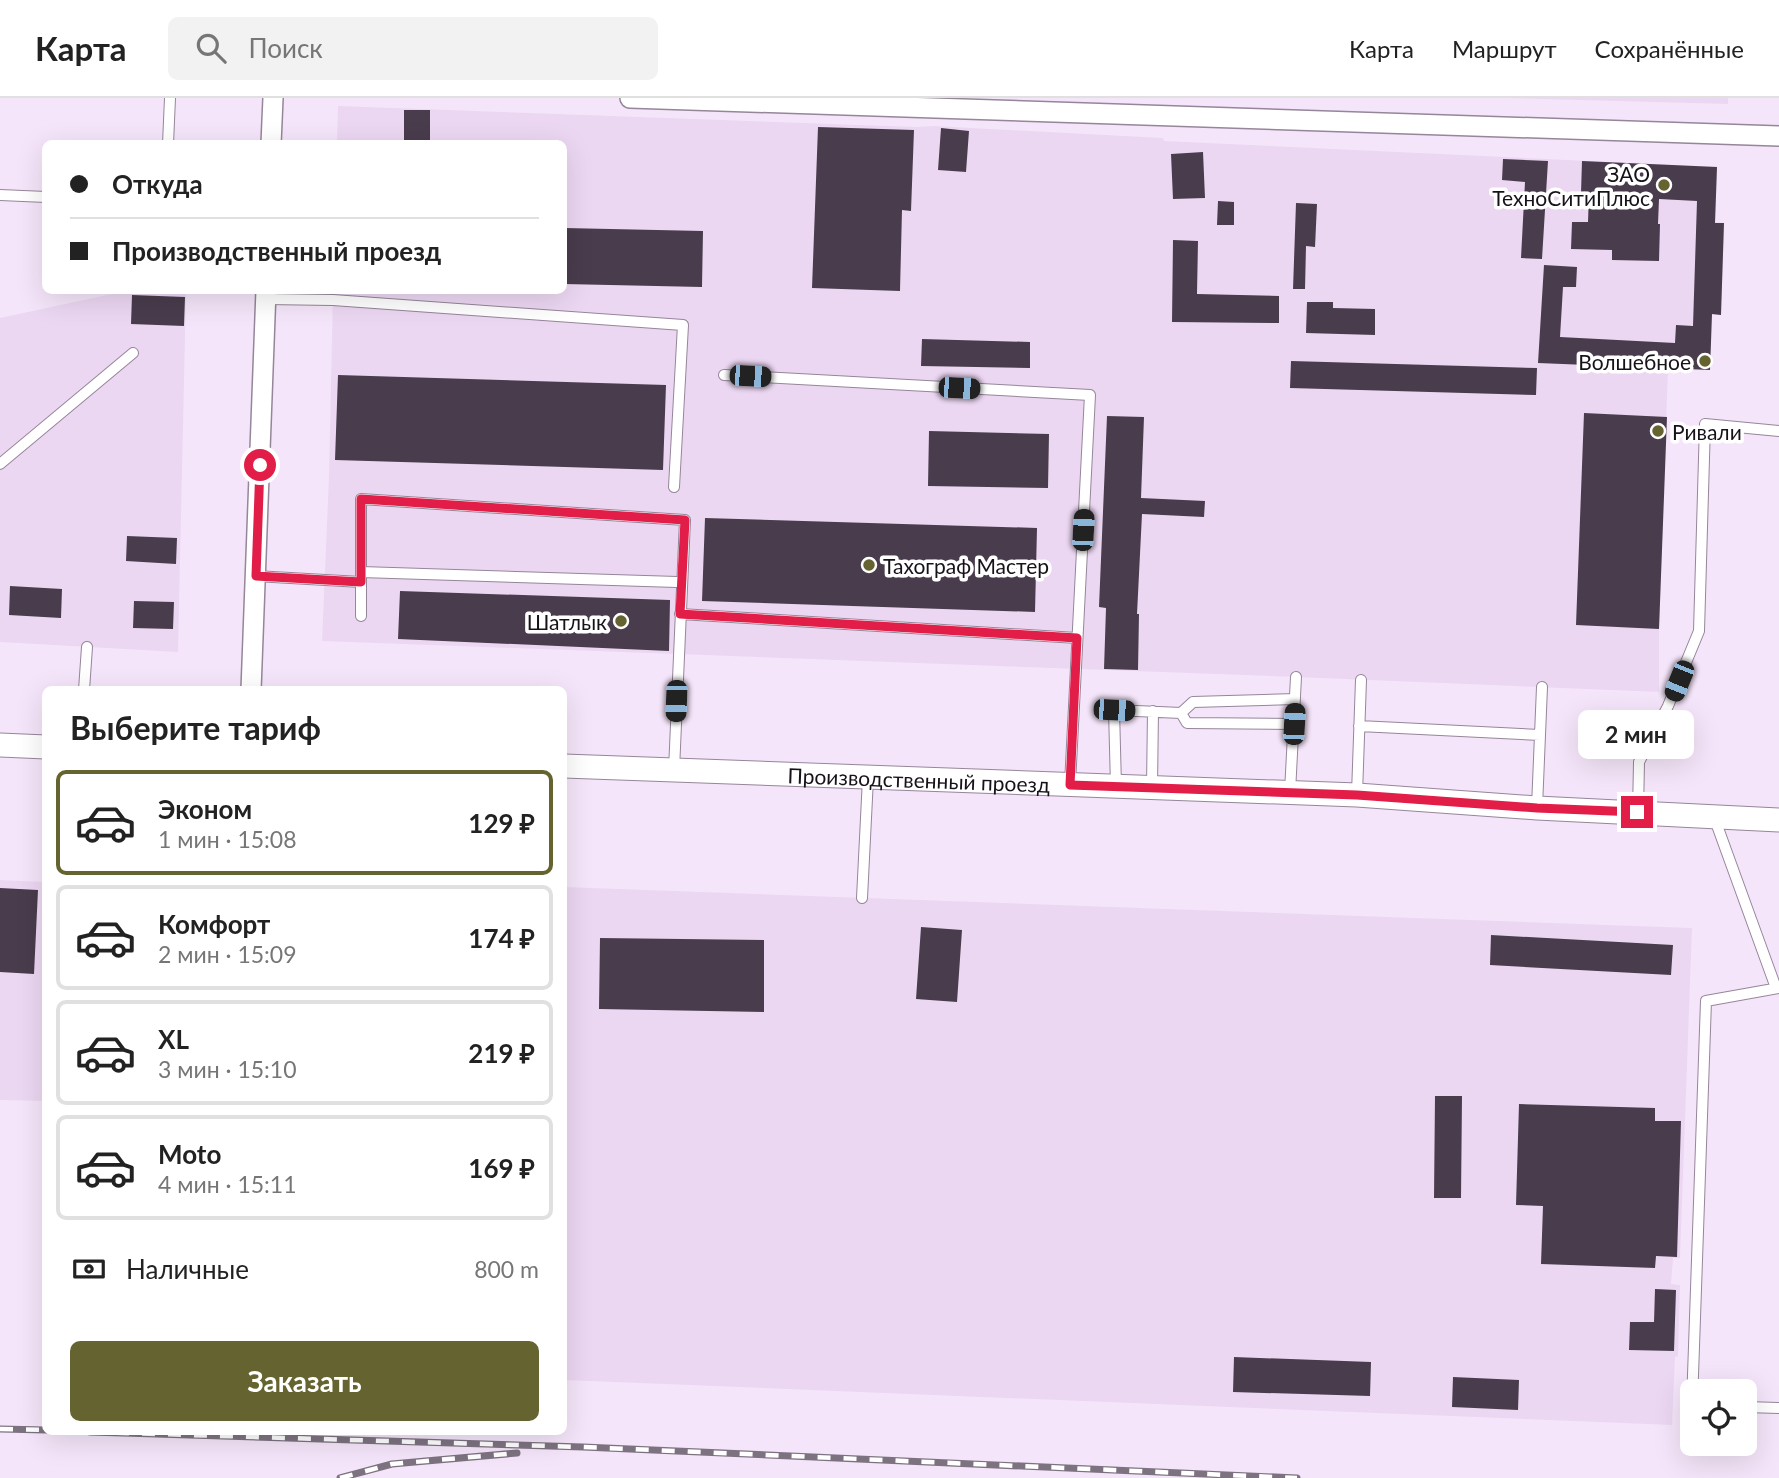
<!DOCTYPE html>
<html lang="ru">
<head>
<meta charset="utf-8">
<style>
  :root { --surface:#fff; --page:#f2f2f2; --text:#222; --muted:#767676; --line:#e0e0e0; --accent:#656431 }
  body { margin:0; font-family:Lato,sans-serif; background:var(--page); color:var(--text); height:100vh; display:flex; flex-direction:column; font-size:26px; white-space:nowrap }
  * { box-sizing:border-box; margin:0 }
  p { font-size:23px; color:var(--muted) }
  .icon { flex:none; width:38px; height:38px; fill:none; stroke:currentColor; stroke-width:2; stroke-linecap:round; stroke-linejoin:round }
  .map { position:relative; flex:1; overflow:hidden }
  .sheet { position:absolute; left:42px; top:588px; width:525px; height:749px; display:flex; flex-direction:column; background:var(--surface); border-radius:10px; box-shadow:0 7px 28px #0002 }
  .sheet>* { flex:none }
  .hud { position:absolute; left:42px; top:42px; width:525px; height:154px; border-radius:10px; box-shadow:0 7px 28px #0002; display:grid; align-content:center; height:154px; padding:0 28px; background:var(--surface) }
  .tools { position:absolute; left:1680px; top:1281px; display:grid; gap:14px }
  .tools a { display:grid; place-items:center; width:77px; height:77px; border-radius:10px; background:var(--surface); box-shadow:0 7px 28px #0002; font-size:35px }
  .end { position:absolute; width:32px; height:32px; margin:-16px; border:9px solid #e11d48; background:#fff; box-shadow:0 0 0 4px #fff }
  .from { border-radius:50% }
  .bubble { position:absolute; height:49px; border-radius:10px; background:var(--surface); box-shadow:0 7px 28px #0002; font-size:23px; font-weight:700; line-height:49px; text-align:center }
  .car { position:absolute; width:21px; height:42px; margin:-21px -10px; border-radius:9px; box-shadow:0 0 5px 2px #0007; background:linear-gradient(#222 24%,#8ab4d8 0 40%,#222 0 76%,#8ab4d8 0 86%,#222 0) }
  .hud b { display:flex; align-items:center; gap:24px; height:66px; font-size:26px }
  .hud b+b { border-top:2px solid var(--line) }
  .hud i { width:18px; height:18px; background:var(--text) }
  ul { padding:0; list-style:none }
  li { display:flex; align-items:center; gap:21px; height:105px; margin:0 14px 10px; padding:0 14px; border:4px solid var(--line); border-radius:10px }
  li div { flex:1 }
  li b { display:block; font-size:26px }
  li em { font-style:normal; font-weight:700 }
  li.selected { border-color:var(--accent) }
  li>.icon { width:63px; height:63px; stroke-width:1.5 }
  h2 { padding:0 28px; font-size:32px; line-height:84px }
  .pay { display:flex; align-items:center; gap:18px; height:77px; padding:0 28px; font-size:26px }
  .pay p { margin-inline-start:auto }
  .action { display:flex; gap:14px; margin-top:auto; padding:14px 28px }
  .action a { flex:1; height:80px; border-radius:10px; background:var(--accent); color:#fff; font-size:28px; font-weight:700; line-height:80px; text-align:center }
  header { display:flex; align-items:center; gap:42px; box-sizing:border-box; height:98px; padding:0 35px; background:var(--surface); border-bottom:2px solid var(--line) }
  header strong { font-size:33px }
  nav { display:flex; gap:38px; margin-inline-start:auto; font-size:24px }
  .search { width:490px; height:63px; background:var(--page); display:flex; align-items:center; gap:18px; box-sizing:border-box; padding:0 24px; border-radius:10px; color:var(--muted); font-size:26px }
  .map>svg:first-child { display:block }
  .built { fill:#ecd7f2 }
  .building { fill:#493c4d }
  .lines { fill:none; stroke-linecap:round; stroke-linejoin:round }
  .service-casing { stroke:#958699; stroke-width:12 }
  .minor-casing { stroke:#958699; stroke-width:22 }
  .tertiary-casing { stroke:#958699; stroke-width:25 }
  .service { stroke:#fff; stroke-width:10 }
  .minor { stroke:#fff; stroke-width:19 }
  .tertiary { stroke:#fff; stroke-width:23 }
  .rail-casing { stroke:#7d7380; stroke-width:7 }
  .rail { stroke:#fff; stroke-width:4.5; stroke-dasharray:13; stroke-linecap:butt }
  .route { stroke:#e11d48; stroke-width:9 }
  .poi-dot { fill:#656431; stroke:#fff; stroke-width:2.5 }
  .labels { text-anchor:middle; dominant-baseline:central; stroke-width:7; stroke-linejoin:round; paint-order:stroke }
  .poi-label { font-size:21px; fill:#171219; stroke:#fff; text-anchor:end }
  .street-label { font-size:21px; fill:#171219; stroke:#fff }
</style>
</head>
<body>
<header>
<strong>Карта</strong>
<div class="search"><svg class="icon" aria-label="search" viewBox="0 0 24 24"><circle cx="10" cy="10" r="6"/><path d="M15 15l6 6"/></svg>Поиск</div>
<nav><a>Карта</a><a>Маршрут</a><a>Сохранённые</a></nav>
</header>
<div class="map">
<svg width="1779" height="1380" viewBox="0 0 1779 1380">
  <rect width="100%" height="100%" fill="#f5e5fa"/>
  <path class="built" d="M1503,0H1728V6Z
    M338,8L916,29L934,28L1163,40L1164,43L1717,69L1715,124L1724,125L1721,217H1712L1668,271L1659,531V594L1296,579L322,543L329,378L333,193L564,192V46L337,45Z
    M164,193H186L178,554L0,544V220L121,194Z
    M0,782L45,784V1003L0,1002Z
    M564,789L1692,830L1680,1160H1673L1671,1186L1680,1187L1678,1258L1675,1259L1672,1327L564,1282Z"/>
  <path class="building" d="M404,12H430V46H404Z
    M818,29L914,32L911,113L902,112L900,193L812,190Z
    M941,30L969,33L966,74L938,72Z
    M1203,54L1205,100L1173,101L1171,56Z
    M1503,61L1548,63L1542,161L1521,160L1525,84L1502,82Z
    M1582,63L1717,69L1715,125H1724L1721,217L1712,216L1710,272L1538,265L1544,167L1577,169L1576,189H1563L1560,239L1675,245L1676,227L1693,228L1697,103L1659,101L1658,126H1660L1659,163L1612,162V152L1571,151L1572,124H1588L1589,95H1581Z
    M1218,103L1234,104V127H1217Z
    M1296,105L1317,106L1315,149L1306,148L1305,191H1293Z
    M564,130L703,133L702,189L564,186Z
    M1173,142L1198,143L1197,196L1279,198V225L1172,224Z
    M132,197L185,199L184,228L131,226Z
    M1307,204H1333V210L1375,211V237L1306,235Z
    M922,241L1030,244V270L921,268Z
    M1291,263L1537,270L1536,297L1290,290Z
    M338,277L666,287L663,372L335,362Z
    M1584,315L1667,319L1659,531L1576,527Z
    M1107,318L1144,319L1141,400L1205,403L1204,419L1142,416L1137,516H1139L1138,572L1104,571L1106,510L1099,509Z
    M929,333L1049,336L1048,390L928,388Z
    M705,420L1037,430L1035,514L702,503Z
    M127,438L177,440L176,466L126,463Z
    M10,488L62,491L61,520L9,517Z
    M400,493L670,502L669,553L398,541Z
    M134,503L174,504L173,531L133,530Z
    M0,790L38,792L34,876L0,874Z
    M921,829L962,832L957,904L916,901Z
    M1491,837L1673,847L1671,877L1490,867Z
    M600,840L764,842V914L599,911Z
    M1435,998H1462L1461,1100H1434Z
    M1519,1006L1655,1010V1023H1681L1677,1159L1656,1158L1655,1170L1541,1166L1543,1108L1516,1107Z
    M1655,1191L1676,1192L1674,1253L1629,1252L1630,1224H1654Z
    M1234,1259L1371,1264L1370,1298L1233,1294Z
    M1453,1279L1519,1282L1518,1312L1452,1309Z"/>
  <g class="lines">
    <g class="service-casing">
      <path id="service" d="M168,46L170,0
        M0,97L46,99
        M266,201L333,202L683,227L674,389
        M724,277L1090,297L1070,686
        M0,366L133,255
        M361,474L677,484
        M255,478L361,484
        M680,516L1077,540
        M361,518V401L685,422L674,672
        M84,592L87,549
        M1181,615L1187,625L1294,626
        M1359,628L1540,637
        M1116,688L1114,612L1181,615L1193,604L1295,601
        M1152,689L1153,613
        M1290,694L1296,579
        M1357,696L1361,582
        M1537,709L1542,589
        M1638,714L1639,664L1668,608L1699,533L1705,326L1779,333
        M1714,719L1776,890
        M862,800L868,680
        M1692,1306L1706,903L1779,890
        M1745,1309L1779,1310"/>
    </g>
    <g class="minor-casing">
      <path id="minor" d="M630,0L1779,38
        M271,46L273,0
        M251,592L266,192"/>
    </g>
    <g class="tertiary-casing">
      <g id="tertiary">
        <path d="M0,647L46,649"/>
        <path id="s1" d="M564,668L1357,697L1537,710L1779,722"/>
      </g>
    </g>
    <use href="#service" class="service"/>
    <use href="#minor" class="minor"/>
    <use href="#tertiary" class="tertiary"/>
    <g class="rail-casing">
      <path id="rail" d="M0,1331L46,1332
        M90,1334L583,1349L1297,1380
        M340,1380L392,1366L517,1355"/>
    </g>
    <use href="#rail" class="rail"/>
  </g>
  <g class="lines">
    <path class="route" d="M260,367L256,478L361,484V401L685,422L680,516L1077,540L1070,687L1357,697L1537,710L1637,714"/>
  </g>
  <g class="poi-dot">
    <circle cx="1664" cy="87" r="7"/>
    <circle cx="1705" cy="263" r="7"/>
    <circle cx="1658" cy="333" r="7"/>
    <circle cx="869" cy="467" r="7"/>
    <circle cx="621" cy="523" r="7"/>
  </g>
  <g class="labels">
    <g class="poi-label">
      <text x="1650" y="75">ЗАО<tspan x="1650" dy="24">ТехноСитиПлюс</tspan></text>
      <text x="1691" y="263">Волшебное</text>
      <text x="1672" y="333" text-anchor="start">Ривали</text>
      <text x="883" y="467" text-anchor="start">Тахограф Мастер</text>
      <text x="607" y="523">Шатлык</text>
    </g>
    <g class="street-label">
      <text stroke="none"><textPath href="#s1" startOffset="355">Производственный проезд</textPath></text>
    </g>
  </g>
</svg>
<div class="tools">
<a><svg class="icon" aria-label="locate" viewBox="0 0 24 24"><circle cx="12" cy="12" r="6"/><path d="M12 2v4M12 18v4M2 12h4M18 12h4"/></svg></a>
</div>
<i class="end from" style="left:260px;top:367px"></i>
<i class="end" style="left:1637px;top:714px"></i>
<div class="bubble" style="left:1578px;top:612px;width:116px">2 мин</div>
<i class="car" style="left:750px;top:278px;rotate:93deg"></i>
<i class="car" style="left:959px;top:290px;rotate:93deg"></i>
<i class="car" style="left:1083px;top:432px;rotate:3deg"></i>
<i class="car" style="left:1679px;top:583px;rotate:202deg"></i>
<i class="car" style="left:676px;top:603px;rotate:182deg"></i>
<i class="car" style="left:1114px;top:612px;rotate:93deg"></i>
<i class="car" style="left:1294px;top:626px;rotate:3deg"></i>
<div class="hud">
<b><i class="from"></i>Откуда</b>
<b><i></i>Производственный проезд</b>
</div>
<section class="sheet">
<h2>Выберите тариф</h2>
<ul>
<li class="selected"><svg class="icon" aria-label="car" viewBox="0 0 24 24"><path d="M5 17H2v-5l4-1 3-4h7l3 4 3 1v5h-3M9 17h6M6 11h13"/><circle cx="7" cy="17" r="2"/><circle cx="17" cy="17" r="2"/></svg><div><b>Эконом</b><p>1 мин · 15:08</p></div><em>129 ₽</em></li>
<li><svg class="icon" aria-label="car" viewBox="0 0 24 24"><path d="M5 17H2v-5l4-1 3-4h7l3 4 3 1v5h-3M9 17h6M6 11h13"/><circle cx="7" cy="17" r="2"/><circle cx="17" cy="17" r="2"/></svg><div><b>Комфорт</b><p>2 мин · 15:09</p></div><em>174 ₽</em></li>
<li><svg class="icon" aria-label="car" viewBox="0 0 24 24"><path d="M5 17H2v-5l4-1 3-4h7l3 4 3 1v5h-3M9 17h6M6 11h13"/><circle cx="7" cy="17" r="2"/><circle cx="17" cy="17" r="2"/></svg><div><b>XL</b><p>3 мин · 15:10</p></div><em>219 ₽</em></li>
<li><svg class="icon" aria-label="car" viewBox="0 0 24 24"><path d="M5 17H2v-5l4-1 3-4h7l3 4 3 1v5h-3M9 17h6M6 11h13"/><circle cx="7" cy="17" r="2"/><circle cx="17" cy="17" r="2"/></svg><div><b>Moto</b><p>4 мин · 15:11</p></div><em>169 ₽</em></li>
</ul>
<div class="pay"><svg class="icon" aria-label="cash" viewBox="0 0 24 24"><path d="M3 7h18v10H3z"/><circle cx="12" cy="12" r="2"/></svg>Наличные<p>800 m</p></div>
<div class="action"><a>Заказать</a></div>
</section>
</div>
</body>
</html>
